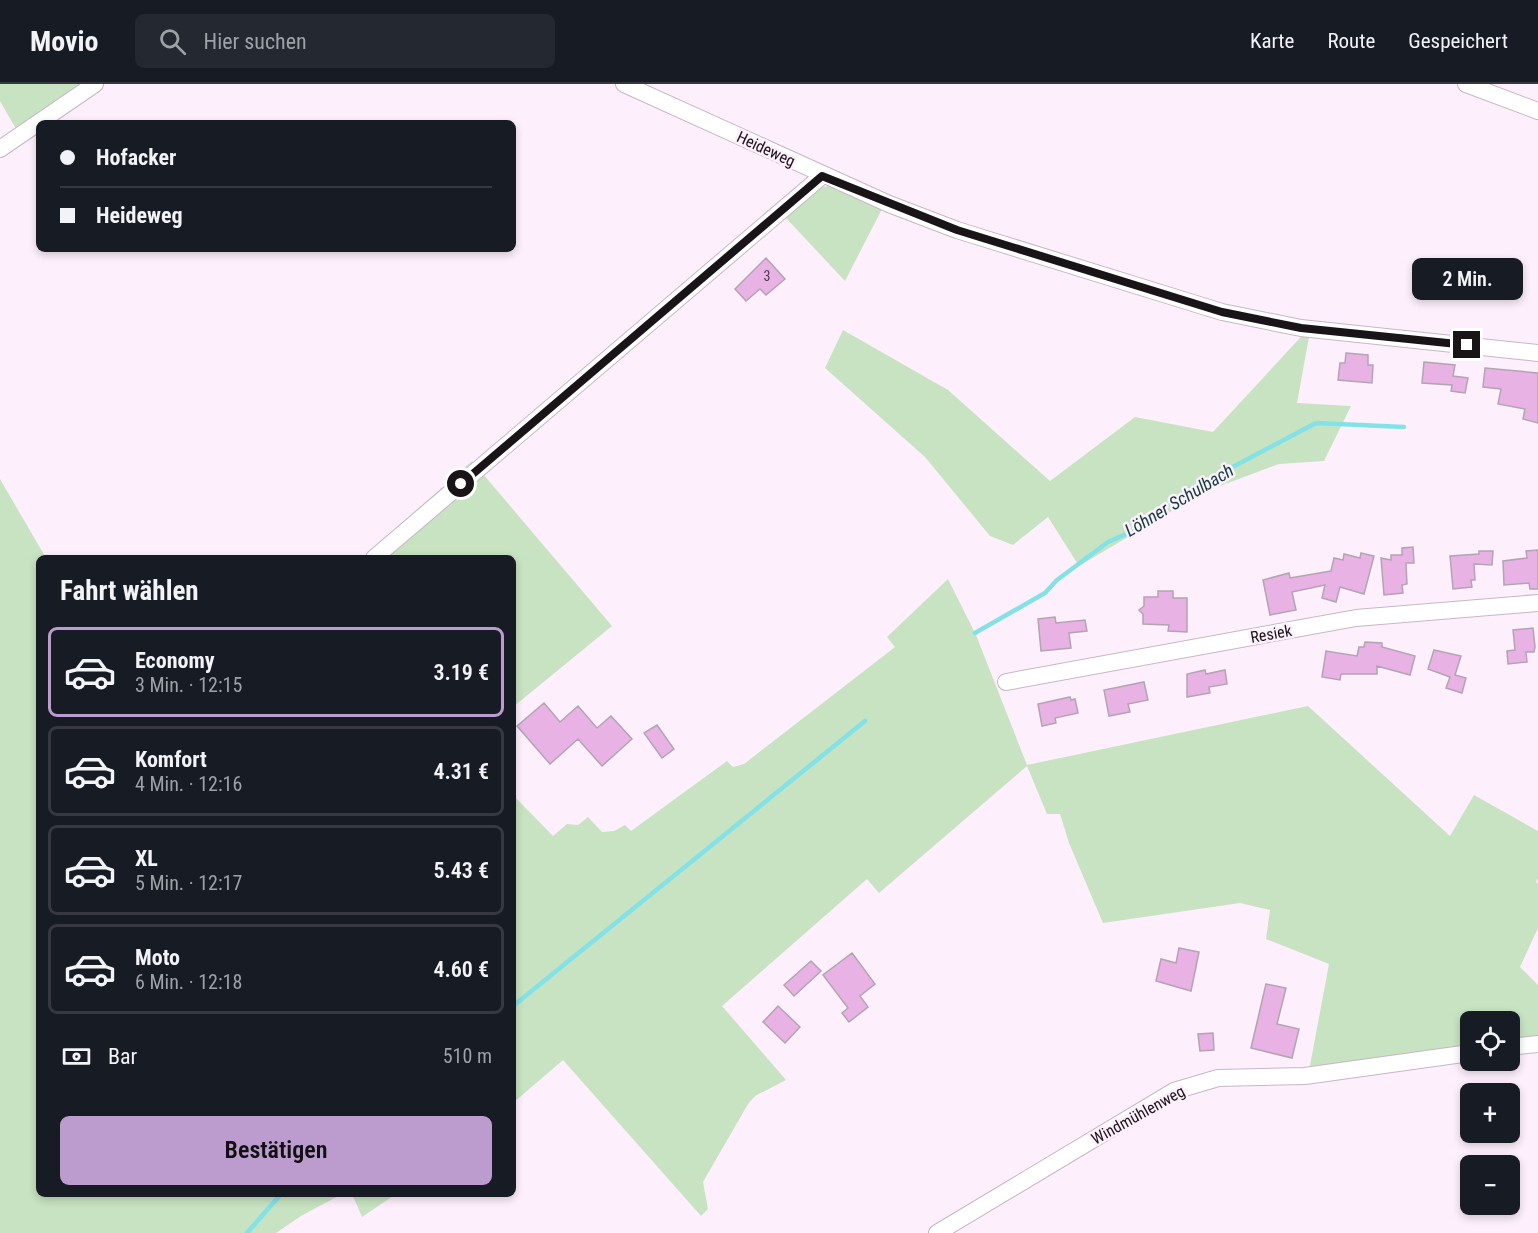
<!DOCTYPE html>
<html lang="de">
<head>
<meta charset="utf-8">
<style>
  :root { --surface:#171b24; --page:#242831; --text:#f1f3f6; --muted:#9ea1a6; --line:#363941; --accent:#bc9bcf }
  body { margin:0; font-family:"Roboto Condensed",sans-serif; background:var(--page); color:var(--text); height:100vh; display:flex; flex-direction:column; font-size:22px; white-space:nowrap }
  * { box-sizing:border-box; margin:0 }
  p { font-size:20px; color:var(--muted) }
  .icon { flex:none; width:33px; height:33px; fill:none; stroke:currentColor; stroke-width:2; stroke-linecap:round; stroke-linejoin:round }
  .map { position:relative; flex:1; overflow:hidden }
  .sheet { position:absolute; left:36px; top:471px; width:480px; height:642px; display:flex; flex-direction:column; background:var(--surface); border-radius:9px; box-shadow:0 3px 9px #0003 }
  .sheet>* { flex:none }
  .guide { position:absolute; left:36px; top:36px; width:480px; height:132px; border-radius:9px; box-shadow:0 3px 9px #0003; display:grid; align-content:center; height:132px; padding:0 24px; background:var(--surface) }
  .fabs { position:absolute; left:1460px; top:927px; display:grid; gap:12px }
  .fabs a { display:grid; place-items:center; width:60px; height:60px; border-radius:9px; background:var(--surface); box-shadow:0 3px 9px #0003; font-size:30px }
  .end { position:absolute; width:27px; height:27px; margin:-14px; border:8px solid #191418; background:#fff; box-shadow:0 0 0 3px #fff }
  .from { border-radius:50% }
  .bubble { position:absolute; height:42px; border-radius:9px; background:var(--surface); box-shadow:0 3px 9px #0003; font-size:20px; font-weight:600; line-height:42px; text-align:center }
  .guide b { display:flex; align-items:center; gap:21px; height:57px; font-size:22px }
  .guide b+b { border-top:2px solid var(--line) }
  .guide i { width:15px; height:15px; background:var(--text) }
  ul { padding:0; list-style:none }
  li { display:flex; align-items:center; gap:18px; height:90px; margin:0 12px 9px; padding:0 12px; border:3px solid var(--line); border-radius:9px }
  li div { flex:1 }
  li b { display:block; font-size:22px }
  li em { font-style:normal; font-weight:600 }
  li.on { border-color:var(--accent) }
  li>.icon { width:54px; height:54px; stroke-width:1.5 }
  h2 { padding:0 24px; font-size:27px; line-height:72px }
  .pay { display:flex; align-items:center; gap:15px; height:66px; padding:0 24px; font-size:22px }
  .pay p { margin-inline-start:auto }
  .primary-button { display:flex; gap:12px; margin-top:auto; padding:12px 24px }
  .primary-button a { flex:1; height:69px; border-radius:9px; background:var(--accent); color:#111; font-size:24px; font-weight:600; line-height:69px; text-align:center }
  header { display:flex; align-items:center; gap:36px; box-sizing:border-box; height:84px; padding:0 30px; background:var(--surface); border-bottom:2px solid var(--line) }
  header strong { font-size:28px }
  nav { display:flex; gap:33px; margin-inline-start:auto; font-size:21px }
  .search { width:420px; height:54px; background:var(--page); display:flex; align-items:center; gap:15px; box-sizing:border-box; padding:0 21px; border-radius:9px; color:var(--muted); font-size:22px }
  .map>svg:first-child { display:block }
  .green { fill:#c7e3c1 }
  .lines { fill:none; stroke-linecap:round; stroke-linejoin:round }
  .stream { stroke:#82e2e7; stroke-width:4.5 }
  .building { fill:#e8b2e4; stroke:#b3a4b2; stroke-width:1.5 }
  .minor-casing { stroke:#c7b7c5; stroke-width:18 }
  .minor { stroke:#fff; stroke-width:16 }
  .route { stroke:#191418; stroke-width:8 }
  .labels { text-anchor:middle; dominant-baseline:central; stroke-width:5; stroke-linejoin:round; paint-order:stroke }
  .number-label { font-size:14px; fill:#4d3c4b }
  .street-label { font-size:16px; fill:#191418; stroke:#fdf0fc }
  .water-label { font-size:18px; font-style:italic; fill:#103e40; stroke:#fdf0fc }
</style>
</head>
<body>
<header>
<strong>Movio</strong>
<div class="search"><svg class="icon" aria-label="search" viewBox="0 0 24 24"><circle cx="10" cy="10" r="6"/><path d="M15 15l6 6"/></svg>Hier suchen</div>
<nav><a>Karte</a><a>Route</a><a>Gespeichert</a></nav>
</header>
<div class="map">
<svg width="1538" height="1149" viewBox="0 0 1538 1149">
  <rect width="100%" height="100%" fill="#fdf0fc"/>
  <path class="green" d="M0,0H99L16,45L0,17Z
    M829,102L882,125L845,197L786,134L822,103Z
    M1311,242L1297,319L1351,322L1324,377L1279,380L1204,408L1079,482L1048,433L1013,461L990,452L925,373L825,284L843,246L948,306L1050,397L1135,333L1213,348Z
    M472,377L612,542L513,623V474H362Z
    M0,395L46,474H39V1110H342L301,1132L276,1149H0Z
    M948,495L976,551L1027,681L1308,622L1450,752L1474,711L1538,747V794L1536,798L1538,800V844L1520,883L1538,901V957L1509,960V938H1470V966L1309,987L1329,880L1266,855L1270,826L1240,819L1103,839L1069,759L1060,730H1047L1027,682L879,809L867,795L722,922L786,996L755,1012L748,1020L703,1098L708,1125L701,1132L563,976L513,1019V711L553,752L567,740L578,741L588,733L602,748L614,747L625,741L631,747L727,677L733,683L744,680L895,563L887,553Z
    M352,1110H396L362,1133Z"/>
  <g class="lines">
    <path class="stream" d="M975,549L1045,509L1057,496L1108,458L1133,447L1185,408L1316,339L1404,343
      M513,922L865,637
      M247,1149L281,1110"/>
  </g>
  <path class="building" d="M766,174L785,195L766,211L760,205L746,217L735,205Z
    M1346,269L1368,271V281H1373L1372,299L1338,296L1340,279H1345Z
    M1424,278L1455,281L1453,292L1468,294L1465,309L1451,307L1452,301L1422,299Z
    M1485,284L1538,289V339L1523,335L1525,325L1498,320L1501,305L1483,303Z
    M1413,463L1414,479H1406L1407,500L1402,501L1403,509L1384,511L1381,474L1391,476V471H1402V464Z
    M1538,466V505H1530L1529,499L1504,501L1503,477L1527,474L1526,467Z
    M1479,467H1493L1492,481L1474,480L1475,496H1471L1472,503L1453,505L1450,472L1479,470Z
    M1361,469L1374,472L1364,510L1340,503L1336,518L1322,514L1325,501L1292,508L1296,526L1270,531L1263,496L1289,489L1290,494L1331,487L1334,474L1343,476L1344,470L1360,474Z
    M1158,507H1173V514H1187V548L1168,547L1169,541L1143,540V530L1139,526L1144,522V513H1158Z
    M1055,533L1056,539L1085,536L1087,547L1069,549L1071,564L1041,567L1038,535Z
    M1533,544L1535,563L1534,568H1526L1527,578L1508,580L1507,567L1515,566L1513,546Z
    M1365,558L1382,559V563L1415,572L1410,591L1377,582V590H1341L1340,596L1322,593L1326,567L1357,572L1359,563H1364Z
    M1434,566L1461,572L1455,591L1466,594L1462,609L1446,604L1450,593L1428,585Z
    M1205,586L1206,590L1225,586L1227,600L1209,603L1210,609L1187,613V590Z
    M1144,598L1148,616L1128,620L1130,628L1109,632L1104,606Z
    M1070,613L1071,616L1075,615L1078,629L1055,634L1056,639L1042,642L1038,620Z
    M544,619L560,638L578,622L597,644L611,632L632,655L602,682L578,655L550,680L517,642Z
    M657,641L674,665L662,674L644,649Z
    M1179,864L1199,868L1191,907L1156,897L1161,875L1176,879Z
    M852,869L875,900L860,912L868,923L849,938L842,929L848,924L823,891Z
    M811,877L821,887L794,912L784,901Z
    M1266,900L1286,904L1277,940L1299,945L1292,974L1251,964Z
    M778,922L800,943L785,959L763,938Z
    M1213,949L1214,966L1200,967L1198,950Z"/>
  <g class="lines">
    <g class="minor-casing">
      <path id="minor" d="M624,0L889,120L957,146L1222,228L1301,244L1538,269
        M1466,0L1538,27
        M0,65L95,0
        M374,474L822,92
        M1006,598L1356,534L1538,519
        M1509,963L1538,960
        M937,1149L1174,1007L1218,994L1305,992L1470,969"/>
    </g>
    <use href="#minor" class="minor"/>
  </g>
  <g class="lines">
    <path class="route" d="M461,400L822,92L957,146L1222,228L1301,244L1467,261"/>
  </g>
  <g class="labels">
    <g class="number-label">
      <text x="767" y="192">3</text>
    </g>
    <g class="street-label">
      <text transform="translate(766 65) rotate(25)">Heideweg</text>
      <text transform="translate(1271 550) rotate(-10)">Resiek</text>
      <text transform="translate(1138 1031) rotate(-29)">Windmühlenweg</text>
    </g>
    <g class="water-label">
      <text transform="translate(1179 416) rotate(-31)">Löhner Schulbach</text>
    </g>
  </g>
</svg>
<div class="fabs">
<a><svg class="icon" aria-label="locate" viewBox="0 0 24 24"><circle cx="12" cy="12" r="6"/><path d="M12 2v4M12 18v4M2 12h4M18 12h4"/></svg></a>
<a>+</a>
<a>−</a>
</div>
<i class="end from" style="left:461px;top:400px"></i>
<i class="end" style="left:1467px;top:261px"></i>
<div class="bubble" style="left:1412px;top:174px;width:111px">2 Min.</div>
<div class="guide">
<b><i class="from"></i>Hofacker</b>
<b><i></i>Heideweg</b>
</div>
<section class="sheet">
<h2>Fahrt wählen</h2>
<ul>
<li class="on"><svg class="icon" aria-label="car" viewBox="0 0 24 24"><path d="M5 17H2v-5l4-1 3-4h7l3 4 3 1v5h-3M9 17h6M6 11h13"/><circle cx="7" cy="17" r="2"/><circle cx="17" cy="17" r="2"/></svg><div><b>Economy</b><p>3 Min. · 12:15</p></div><em>3.19 €</em></li>
<li><svg class="icon" aria-label="car" viewBox="0 0 24 24"><path d="M5 17H2v-5l4-1 3-4h7l3 4 3 1v5h-3M9 17h6M6 11h13"/><circle cx="7" cy="17" r="2"/><circle cx="17" cy="17" r="2"/></svg><div><b>Komfort</b><p>4 Min. · 12:16</p></div><em>4.31 €</em></li>
<li><svg class="icon" aria-label="car" viewBox="0 0 24 24"><path d="M5 17H2v-5l4-1 3-4h7l3 4 3 1v5h-3M9 17h6M6 11h13"/><circle cx="7" cy="17" r="2"/><circle cx="17" cy="17" r="2"/></svg><div><b>XL</b><p>5 Min. · 12:17</p></div><em>5.43 €</em></li>
<li><svg class="icon" aria-label="car" viewBox="0 0 24 24"><path d="M5 17H2v-5l4-1 3-4h7l3 4 3 1v5h-3M9 17h6M6 11h13"/><circle cx="7" cy="17" r="2"/><circle cx="17" cy="17" r="2"/></svg><div><b>Moto</b><p>6 Min. · 12:18</p></div><em>4.60 €</em></li>
</ul>
<div class="pay"><svg class="icon" aria-label="cash" viewBox="0 0 24 24"><path d="M3 7h18v10H3z"/><circle cx="12" cy="12" r="2"/></svg>Bar<p>510 m</p></div>
<div class="primary-button"><a>Bestätigen</a></div>
</section>
</div>
</body>
</html>
